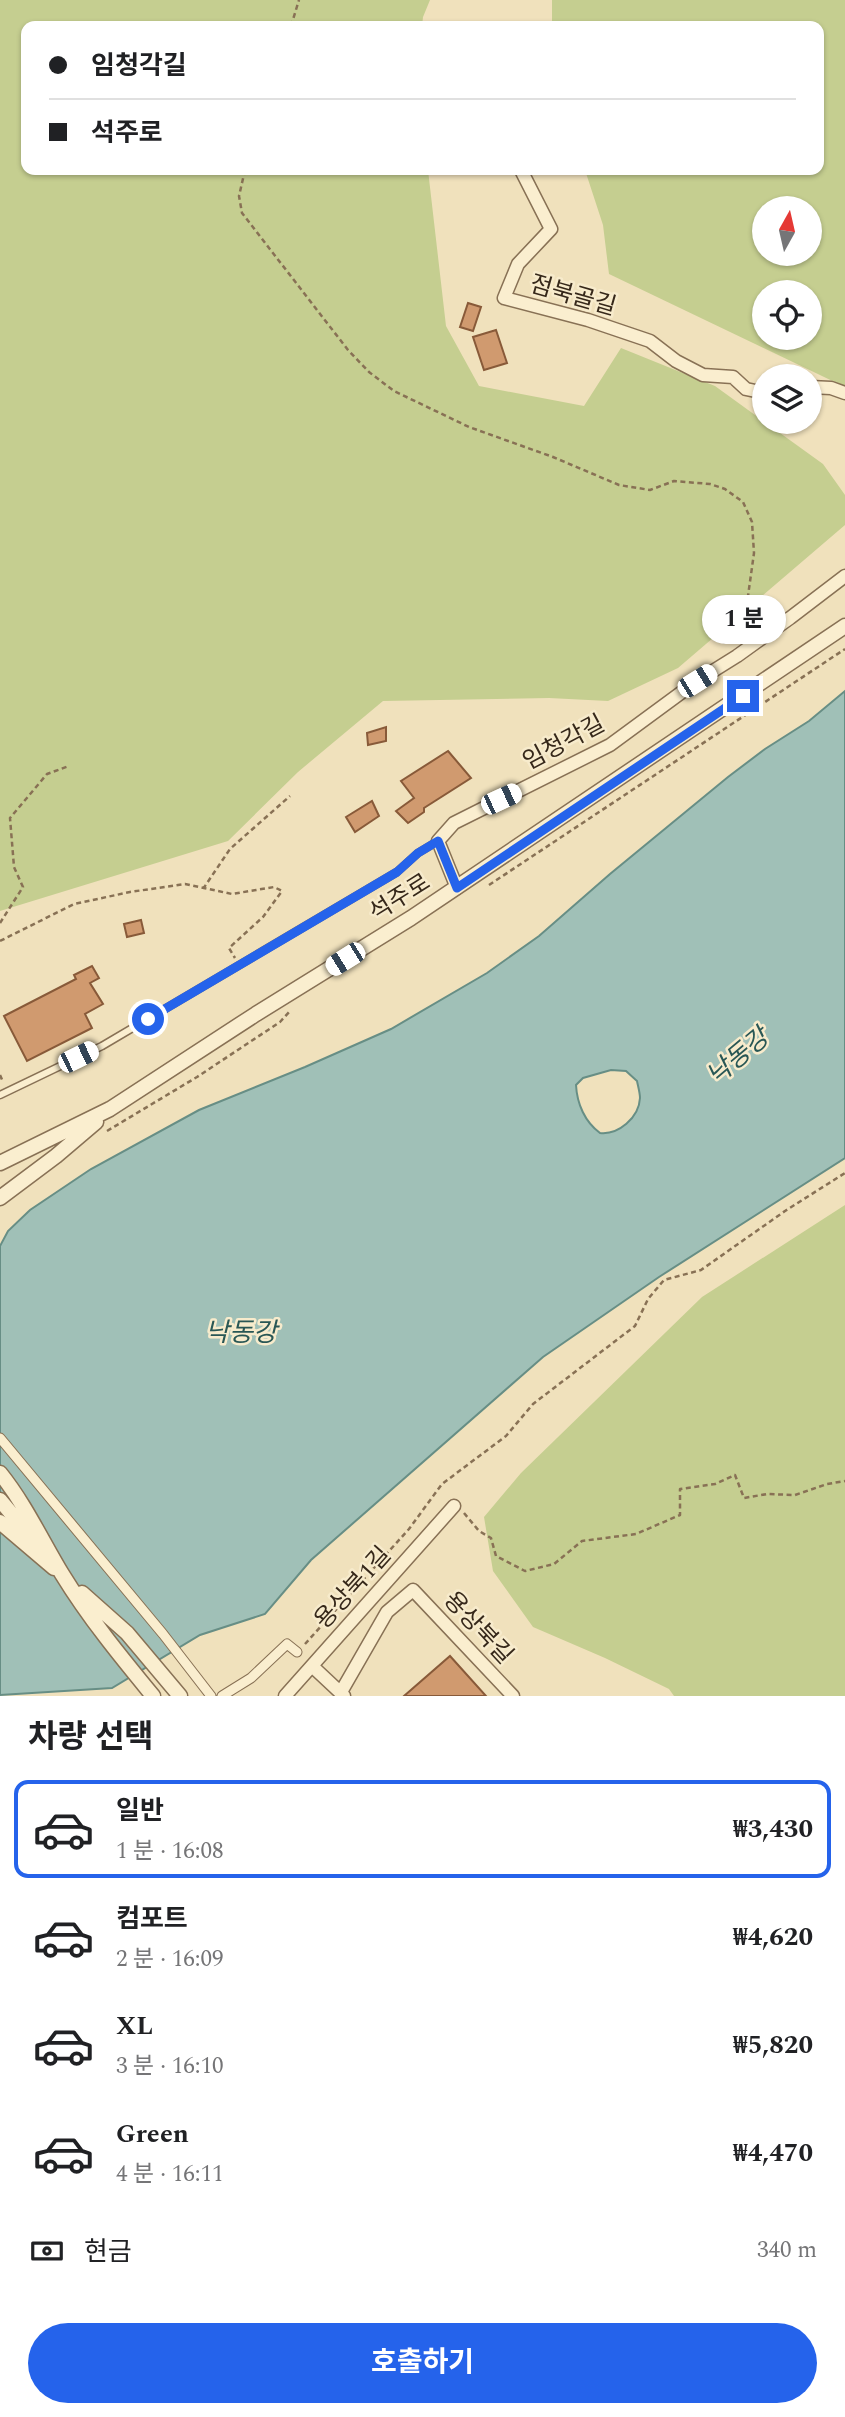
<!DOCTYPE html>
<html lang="ko">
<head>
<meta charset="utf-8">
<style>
  :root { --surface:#fff; --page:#f2f2f2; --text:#202124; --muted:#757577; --line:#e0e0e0; --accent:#2563eb }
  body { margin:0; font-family:Spectral,"Noto Sans KR",serif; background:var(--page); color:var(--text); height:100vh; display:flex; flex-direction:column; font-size:26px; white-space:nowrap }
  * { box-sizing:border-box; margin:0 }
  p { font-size:23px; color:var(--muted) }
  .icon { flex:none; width:38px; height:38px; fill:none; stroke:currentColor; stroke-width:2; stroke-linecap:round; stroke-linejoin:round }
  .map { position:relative; height:1696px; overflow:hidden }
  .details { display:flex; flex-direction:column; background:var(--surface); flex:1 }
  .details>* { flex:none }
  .banner { position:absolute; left:21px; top:21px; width:803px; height:154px; border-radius:14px; box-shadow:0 2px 5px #0004; display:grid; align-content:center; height:154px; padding:0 28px; background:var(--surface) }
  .needle { width:46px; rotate:8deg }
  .controls { position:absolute; left:752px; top:196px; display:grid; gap:14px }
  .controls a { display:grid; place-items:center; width:70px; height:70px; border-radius:50%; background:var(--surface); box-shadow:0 2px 5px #0004; font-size:35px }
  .end { position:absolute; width:32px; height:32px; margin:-16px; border:9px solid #2563eb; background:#fff; box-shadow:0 0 0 4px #fff }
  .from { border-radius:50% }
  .bubble { position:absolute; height:49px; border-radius:24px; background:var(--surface); box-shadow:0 2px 5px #0004; font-size:23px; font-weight:700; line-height:49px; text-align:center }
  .car { position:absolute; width:21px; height:42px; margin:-21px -10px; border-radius:9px; box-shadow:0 0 5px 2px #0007; background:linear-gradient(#fff 24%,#345 0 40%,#fff 0 76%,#345 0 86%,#fff 0) }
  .banner b { display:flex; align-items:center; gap:24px; height:66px; font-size:26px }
  .banner b+b { border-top:2px solid var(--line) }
  .banner i { width:18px; height:18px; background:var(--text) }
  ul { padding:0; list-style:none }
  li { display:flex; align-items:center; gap:21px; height:98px; margin:0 14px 10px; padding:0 14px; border:4px solid transparent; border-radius:14px }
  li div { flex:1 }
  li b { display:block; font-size:26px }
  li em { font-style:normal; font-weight:700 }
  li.selected { border-color:var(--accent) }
  li>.icon { width:63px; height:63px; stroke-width:1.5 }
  h2 { padding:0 28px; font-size:32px; line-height:84px }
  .pay { display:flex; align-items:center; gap:18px; height:77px; padding:0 28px; font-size:26px }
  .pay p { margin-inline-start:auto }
  .action { display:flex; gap:14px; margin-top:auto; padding:14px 28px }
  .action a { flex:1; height:80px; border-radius:42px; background:var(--accent); color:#fff; font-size:28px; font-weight:700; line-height:80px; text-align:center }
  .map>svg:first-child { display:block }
  .green { fill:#c5ce90; fill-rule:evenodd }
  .water { fill:#a0c0b7; stroke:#678e85; stroke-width:2; fill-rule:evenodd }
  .building { fill:#d09a6f; stroke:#885a39; stroke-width:2 }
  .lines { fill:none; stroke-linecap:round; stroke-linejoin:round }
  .service-casing { stroke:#887155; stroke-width:9 }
  .pedestrian-casing { stroke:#887155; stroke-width:11 }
  .minor-casing { stroke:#887155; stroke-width:15 }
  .tertiary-casing { stroke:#887155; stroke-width:17 }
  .path { stroke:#887155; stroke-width:2.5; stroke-dasharray:5 3.5; stroke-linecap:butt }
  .service { stroke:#faeecf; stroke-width:6 }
  .pedestrian { stroke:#faeecf; stroke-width:9 }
  .minor { stroke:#faeecf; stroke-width:12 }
  .tertiary { stroke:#faeecf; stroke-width:14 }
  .route { stroke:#2563eb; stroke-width:9 }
  .labels { text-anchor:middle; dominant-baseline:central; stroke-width:5; stroke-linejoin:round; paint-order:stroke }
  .street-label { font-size:24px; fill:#36281a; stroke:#f7ebcc }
  .water-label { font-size:26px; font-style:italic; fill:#295755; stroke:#f7ebcc }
</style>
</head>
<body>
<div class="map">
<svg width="845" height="1696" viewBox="0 0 845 1696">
  <rect width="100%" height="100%" fill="#f0e1bc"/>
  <path class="green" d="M0,0H430L423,17L422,26H26V170H428L446,326L479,386L584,406L621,348L715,386L823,464L845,495V525L678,668L608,701L549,698L383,701L298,772L228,841L0,911Z
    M552,0H845V387L609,274L603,225L585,170H819V26H552ZM765,208H810V254H765ZM765,292H810V338H765Z
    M845,1205V1696H674L669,1689L605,1658L533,1627L493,1571L484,1517L521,1473L702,1297Z"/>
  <path class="water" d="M845,691V1158L659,1277L543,1357L311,1560L265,1614L200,1635L112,1688L0,1695V1246L8,1231L30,1210L91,1169L199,1110L305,1067L391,1029L487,973L539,936L610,874L728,777L765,749L809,721ZM611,1070L626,1071L637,1081C638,1086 640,1093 640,1098C639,1118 618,1135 600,1133C585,1122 577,1104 576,1085L583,1078Z"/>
  <path class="building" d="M468,303L481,307L473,331L460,327Z
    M496,330L507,363L484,370L473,337Z
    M386,727V741L368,745L367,733Z
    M448,751L471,778L424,808V812L408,823L396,811L414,798L401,781Z
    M372,801L379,816L355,832L346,817Z
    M141,920L144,933L127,937L124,924Z
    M92,966L99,978L90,983L103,1004L85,1014L92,1028L27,1061L4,1016L76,979L74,975Z
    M450,1656L486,1696H404Z"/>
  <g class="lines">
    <g class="service-casing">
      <path id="service" d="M0,1095L102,1046L397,872L418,853L438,841"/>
    </g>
    <g class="pedestrian-casing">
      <path id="pedestrian" d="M0,1438L163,1634L211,1696
        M222,1696L251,1678L287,1644L297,1652"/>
    </g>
    <g class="minor-casing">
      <path id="minor" d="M521,170L551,229L518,264L504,298L588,320L650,341L676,361L703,375L733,377L746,389L765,393
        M810,387L831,388L845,393
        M457,888L438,841L454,823L610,745L697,681L737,656L790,618L845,576
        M312,1666L344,1696
        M341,1692L387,1612L413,1590L513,1696
        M285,1696L454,1506"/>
    </g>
    <g class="tertiary-casing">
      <path id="tertiary" d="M0,1163L110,1109L256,1014L411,918L845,626
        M0,1198L56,1156L96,1122
        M0,1473C25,1504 42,1541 62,1574C89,1618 121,1657 153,1696
        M0,1500L36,1543
        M0,1522L54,1568
        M82,1593L127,1633L180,1696"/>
    </g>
    <path class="path" d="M291,26L299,0
      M245,170L239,196L242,213L348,350L369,372L394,391L469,427L553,457L619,485L650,490L674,481L710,484L725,489L743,502L752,522L754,553L748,596L724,642V647
      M489,885L845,649
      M203,889L230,849L290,796
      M0,923L23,887L14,867L10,818L47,774L69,766
      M0,941L74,904L130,892L185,884L232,894L274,887L282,891L263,917L229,948L235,958
      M0,1075L3,1082
      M107,1131L197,1077L280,1022L291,1010
      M464,1513L479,1531L491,1538L496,1556L525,1571L554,1564L582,1541L636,1534L680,1515V1489L715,1484L735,1475L744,1498L767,1494L795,1495L827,1484L845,1481
      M305,1644L409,1529L442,1484L506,1436L533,1404L635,1326L648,1299L664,1280L701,1270L785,1211L845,1173"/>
    <use href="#service" class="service"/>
    <use href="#pedestrian" class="pedestrian"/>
    <use href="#minor" class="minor"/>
    <use href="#tertiary" class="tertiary"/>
  </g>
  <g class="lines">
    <path class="route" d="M148,1019L397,872L418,853L438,841L457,888L743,696"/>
  </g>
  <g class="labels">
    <g class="street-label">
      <text transform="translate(573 296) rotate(16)">점북골길</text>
      <text transform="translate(564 743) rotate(-28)">임청각길</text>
      <text transform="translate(400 898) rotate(-32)">석주로</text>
      <text transform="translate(353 1588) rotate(-48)">용상북1길</text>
      <text transform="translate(478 1628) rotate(47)">용상북길</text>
    </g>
    <g class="water-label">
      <text transform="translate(738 1057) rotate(-40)">낙동강</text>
      <text x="241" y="1333">낙동강</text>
    </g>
  </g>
</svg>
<div class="controls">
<a><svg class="needle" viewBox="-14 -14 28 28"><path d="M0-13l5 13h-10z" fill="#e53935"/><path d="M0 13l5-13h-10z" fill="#757577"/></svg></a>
<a><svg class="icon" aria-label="locate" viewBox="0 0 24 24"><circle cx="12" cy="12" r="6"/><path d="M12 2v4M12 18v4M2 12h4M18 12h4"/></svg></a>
<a><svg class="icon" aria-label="layers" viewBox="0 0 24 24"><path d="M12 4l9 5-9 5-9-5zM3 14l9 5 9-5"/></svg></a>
</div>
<i class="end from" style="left:148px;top:1019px"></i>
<i class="end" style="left:743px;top:696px"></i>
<div class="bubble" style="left:702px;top:595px;width:84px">1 분</div>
<i class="car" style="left:697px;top:681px;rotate:58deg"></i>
<i class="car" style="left:501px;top:799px;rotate:65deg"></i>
<i class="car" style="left:345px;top:959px;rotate:238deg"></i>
<i class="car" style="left:78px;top:1057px;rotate:64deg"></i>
<div class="banner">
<b><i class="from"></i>임청각길</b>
<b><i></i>석주로</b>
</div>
</div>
<section class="details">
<h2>차량 선택</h2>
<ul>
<li class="selected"><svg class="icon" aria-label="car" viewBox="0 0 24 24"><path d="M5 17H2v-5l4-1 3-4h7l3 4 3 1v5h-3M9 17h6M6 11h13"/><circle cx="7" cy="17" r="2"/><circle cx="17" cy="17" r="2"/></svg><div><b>일반</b><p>1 분 · 16:08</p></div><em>₩3,430</em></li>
<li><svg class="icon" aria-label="car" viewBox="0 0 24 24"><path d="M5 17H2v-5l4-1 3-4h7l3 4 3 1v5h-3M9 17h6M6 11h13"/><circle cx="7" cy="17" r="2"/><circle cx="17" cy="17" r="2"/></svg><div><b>컴포트</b><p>2 분 · 16:09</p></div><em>₩4,620</em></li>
<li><svg class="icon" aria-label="car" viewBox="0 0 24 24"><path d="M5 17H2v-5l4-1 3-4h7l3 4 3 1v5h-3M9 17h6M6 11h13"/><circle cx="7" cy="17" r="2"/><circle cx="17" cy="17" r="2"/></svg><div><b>XL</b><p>3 분 · 16:10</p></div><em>₩5,820</em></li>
<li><svg class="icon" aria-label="car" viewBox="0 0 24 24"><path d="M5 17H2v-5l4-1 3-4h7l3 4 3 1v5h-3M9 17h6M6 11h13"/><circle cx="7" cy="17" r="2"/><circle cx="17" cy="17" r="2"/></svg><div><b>Green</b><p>4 분 · 16:11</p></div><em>₩4,470</em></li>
</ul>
<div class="pay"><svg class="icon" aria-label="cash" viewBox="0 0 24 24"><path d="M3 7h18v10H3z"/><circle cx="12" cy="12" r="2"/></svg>현금<p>340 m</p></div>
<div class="action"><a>호출하기</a></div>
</section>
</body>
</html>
